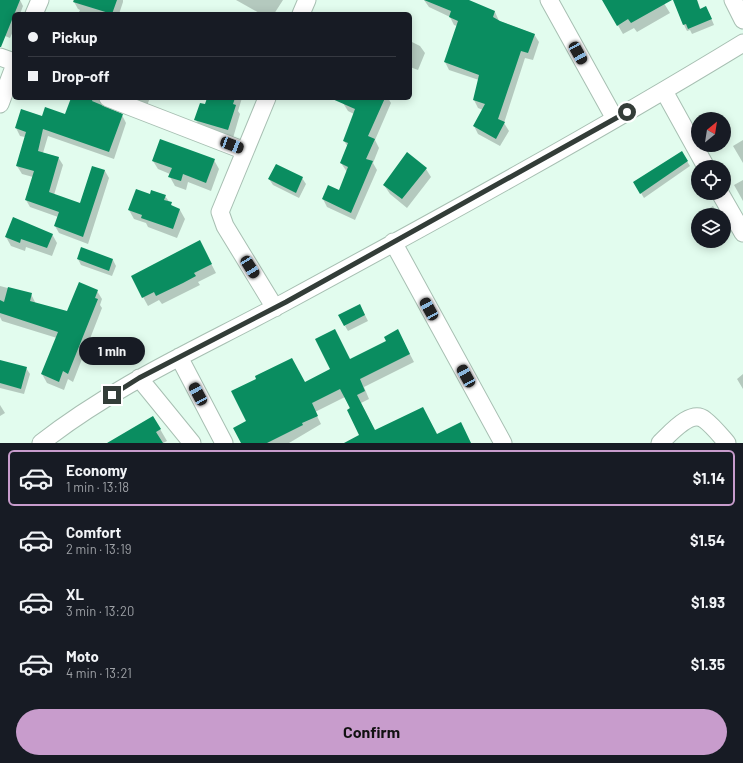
<!DOCTYPE html>
<html lang="en">
<head>
<meta charset="utf-8">
<style>
  :root { --surface:#171b24; --page:#242831; --text:#f1f3f6; --muted:#9ea1a6; --line:#363941; --accent:#c89ccc }
  body { margin:0; font-family:Barlow,sans-serif; background:var(--page); color:var(--text); height:100vh; display:flex; flex-direction:column; font-size:15px; white-space:nowrap }
  * { box-sizing:border-box; margin:0 }
  p { font-size:13px; color:var(--muted) }
  .icon { flex:none; width:22px; height:22px; fill:none; stroke:currentColor; stroke-width:2; stroke-linecap:round; stroke-linejoin:round }
  .map { position:relative; height:443px; overflow:hidden }
  .panel { display:flex; flex-direction:column; background:var(--surface); flex:1 }
  .panel>* { flex:none }
  .top-card { position:absolute; left:12px; top:12px; width:400px; height:88px; border-radius:6px; box-shadow:0 2px 10px #0003; display:grid; align-content:center; height:88px; padding:0 16px; background:var(--surface) }
  .needle { width:26px; rotate:30deg }
  .tools { position:absolute; left:691px; top:112px; display:grid; gap:8px }
  .tools a { display:grid; place-items:center; width:40px; height:40px; border-radius:50%; background:var(--surface); box-shadow:0 2px 10px #0003; font-size:20px }
  .end { position:absolute; width:18px; height:18px; margin:-9px; border:5px solid #333d38; background:#fff; box-shadow:0 0 0 2px #fff }
  .from { border-radius:50% }
  .bubble { position:absolute; height:28px; border-radius:14px; background:var(--surface); box-shadow:0 2px 10px #0003; font-size:13px; font-weight:700; line-height:28px; text-align:center }
  .car { position:absolute; width:12px; height:24px; margin:-12px -6px; border-radius:5px; box-shadow:0 0 3px 1px #0007; background:linear-gradient(#222 24%,#8ab4d8 0 40%,#222 0 76%,#8ab4d8 0 86%,#222 0) }
  .top-card b { display:flex; align-items:center; gap:14px; height:38px; font-size:15px }
  .top-card b+b { border-top:1px solid var(--line) }
  .top-card i { width:10px; height:10px; background:var(--text) }
  ul { padding:7px 0 0; list-style:none }
  li { display:flex; align-items:center; gap:12px; height:56px; margin:0 8px 6px; padding:0 8px; border:2px solid transparent; border-radius:6px }
  li div { flex:1 }
  li b { display:block; font-size:15px }
  li em { font-style:normal; font-weight:700 }
  li.active { border-color:var(--accent) }
  li>.icon { width:36px; height:36px; stroke-width:1.5 }
  .cta { display:flex; gap:8px; margin-top:auto; padding:8px 16px }
  .cta a { flex:1; height:46px; border-radius:24px; background:var(--accent); color:#111; font-size:16px; font-weight:700; line-height:46px; text-align:center }
  .map>svg:first-child { display:block }
  .shadow { fill:#0003 }
  .building { fill:#0a8d60 }
  .lines { fill:none; stroke-linecap:round; stroke-linejoin:round }
  .minor-casing { stroke:#a7bfb2; stroke-width:19 }
  .minor { stroke:#fff; stroke-width:17 }
  .route { stroke:#333d38; stroke-width:5 }
</style>
</head>
<body>
<div class="map">
<svg width="743" height="443" viewBox="0 0 743 443">
  <rect width="100%" height="100%" fill="#e2fcee"/>
  <path class="shadow" d="M0,0H20L23,6L20,14H14V29L10,38L0,34Z
    M73,0H123V2L119,14H78L80,10L78,9Z
    M236,0H283L274,14H261Z
    M424,0H466L495,12L499,21L534,34L539,42L533,60L525,58L504,123L509,131L500,146L478,134L474,126L483,110L478,108L474,100L479,80L449,70L445,62L457,26L454,25L450,17L429,7Z
    M603,0H662L670,13L637,32L634,28L623,34Z
    M674,0H697L701,10L709,13L714,25L692,34L690,30L687,31L684,25Z
    M410,41L420,46L425,53L418,70L410,67Z
    M72,98H106L102,106L122,115L126,123L114,159L48,136L43,153L58,157L63,165L54,195L80,204L93,167L105,171L109,178L88,244L59,233L55,226L58,217L30,207L26,200L33,177L22,174L17,166L25,137L20,136L16,128L43,117L66,116Z
    M121,98H150L146,108Z
    M208,98H242L238,111L240,114L233,138L201,128L195,119L206,106Z
    M345,98H388L391,103L375,140L379,148L373,163L377,170L355,220L327,207L323,199L340,191L347,172L341,163L348,147L344,141L354,114L348,111L343,103Z
    M743,140V163L733,146Z
    M682,153L690,166L644,198L634,182Z
    M214,160L219,169L211,191L188,182L186,190L175,186L170,177V174L158,169L153,161Z
    M426,169L431,177L407,208L390,194L384,185Z
    M302,178L306,184L299,198L273,185L269,179Z
    M743,180V201L734,185Z
    M150,196H165L173,207L180,210L185,219L177,238L148,227L146,223L134,219L129,210Z
    M713,206L718,215H703L702,213Z
    M724,224L729,232L724,235Z
    M52,234L57,243L52,256L26,247L25,251L11,246L6,237Z
    M204,250L216,273L198,282L200,285L162,304L159,300L148,306L143,297Z
    M78,259L113,260L116,266L112,276L81,265Z
    M0,286L31,294L36,304L67,313L97,291L102,299L100,305L102,308L73,382L68,379L64,390L47,383L42,374L57,338L2,321L0,317Z
    M363,311L368,321L348,331L345,326Z
    M402,339L414,362L364,387L369,399L361,403L375,431L437,435L471,443H348L361,436L345,397L315,412L321,424L289,443H242L305,383L350,360Z
    M26,368L30,374L24,394L0,388V370Z
    M743,374V389L737,379Z
    M0,405L5,413L0,416Z
    M153,417L167,441L163,443H109Z"/>
  <path class="building" d="M0,0H20L1,47H0Z
    M74,0H117L112,14L73,2Z
    M424,0H469L495,11L493,17L500,21L535,34L528,53L521,51L498,119L505,122L496,139L473,126L485,104L473,100L479,75L444,62L458,21L449,17L451,11Z
    M602,0H672L631,23L628,19L617,26Z
    M673,0H697L700,9L706,6L712,19L688,29L686,24L683,25Z
    M71,98H93L92,101L123,114L109,152L43,129L38,151L59,157L49,192L80,203L92,166L105,170L83,237L54,226L59,212L25,200L34,171L16,166L26,132L15,128L21,109L42,116L45,107L65,114Z
    M207,98H235L233,104L236,105L228,130L194,120L200,103L205,104Z
    M330,98H385L368,136L375,139L366,159L373,161L351,213L322,199L328,185L339,190L348,167L340,163L348,143L343,141L355,109Z
    M160,139L215,159L206,183L183,174L181,181L168,177L172,168L152,161Z
    M682,151L688,161L640,194L633,182Z
    M407,152L427,168L402,199L383,185Z
    M276,164L303,177L296,193L268,179Z
    M136,189L150,194L151,190L166,195L164,200L172,202L171,205L180,209L173,229L141,218L142,215L128,210Z
    M13,217L53,234L47,248L21,239L20,243L5,237Z
    M200,240L212,264L194,273L196,276L183,283L156,296L154,292L142,298L131,276Z
    M81,247L113,259L109,271L77,259Z
    M79,282L98,290L95,298L98,299L68,374L63,371L59,382L41,374L58,332L0,313V300L4,302L8,287L32,293L30,301L67,311Z
    M360,304L365,315L344,326L338,315Z
    M335,329L350,359L386,341L384,337L398,329L410,354L360,379L365,391L357,395L375,430L423,407L437,434L461,422L471,443H344L359,435L347,410L350,408L340,389L312,403L318,416L302,423L303,425L267,443H241L233,428L246,421L231,391L256,379L255,376L292,358L305,382L330,369L315,339Z
    M0,360L27,367L21,389L0,383Z
    M153,416L161,429L156,432L163,443H107Z"/>
  <g class="lines">
    <g class="minor-casing">
      <path id="minor" d="M549,0L615,119
        M733,0L743,20
        M34,14L40,0
        M301,14L307,0
        M0,57L14,62
        M664,91L706,167
        M108,98L245,151
        M267,98L220,212L225,226L275,308
        M0,104L14,67
        M720,193L743,233
        M393,242L503,443
        M179,357L224,443
        M139,378L192,443
        M41,443C116,384 204,346 287,301C440,218 594,134 743,43
        M660,443C670,434 691,408 705,420C713,426 720,435 727,443"/>
    </g>
    <use href="#minor" class="minor"/>
  </g>
  <g class="lines">
    <path class="route" d="M112,395L139,378L286,302L627,112"/>
  </g>
</svg>
<div class="tools">
<a><svg class="needle" viewBox="-14 -14 28 28"><path d="M0-13l5 13h-10z" fill="#e53935"/><path d="M0 13l5-13h-10z" fill="#9ea1a6"/></svg></a>
<a><svg class="icon" aria-label="locate" viewBox="0 0 24 24"><circle cx="12" cy="12" r="6"/><path d="M12 2v4M12 18v4M2 12h4M18 12h4"/></svg></a>
<a><svg class="icon" aria-label="layers" viewBox="0 0 24 24"><path d="M12 4l9 5-9 5-9-5zM3 14l9 5 9-5"/></svg></a>
</div>
<i class="end from" style="left:627px;top:112px"></i>
<i class="end" style="left:112px;top:395px"></i>
<div class="bubble" style="left:79px;top:337px;width:66px">1 min</div>
<i class="car" style="left:578px;top:53px;rotate:151deg"></i>
<i class="car" style="left:232px;top:145px;rotate:111deg"></i>
<i class="car" style="left:250px;top:267px;rotate:148deg"></i>
<i class="car" style="left:429px;top:309px;rotate:331deg"></i>
<i class="car" style="left:466px;top:376px;rotate:331deg"></i>
<i class="car" style="left:198px;top:394px;rotate:332deg"></i>
<div class="top-card">
<b><i class="from"></i>Pickup</b>
<b><i></i>Drop-off</b>
</div>
</div>
<section class="panel">
<ul>
<li class="active"><svg class="icon" aria-label="car" viewBox="0 0 24 24"><path d="M5 17H2v-5l4-1 3-4h7l3 4 3 1v5h-3M9 17h6M6 11h13"/><circle cx="7" cy="17" r="2"/><circle cx="17" cy="17" r="2"/></svg><div><b>Economy</b><p>1 min · 13:18</p></div><em>$1.14</em></li>
<li><svg class="icon" aria-label="car" viewBox="0 0 24 24"><path d="M5 17H2v-5l4-1 3-4h7l3 4 3 1v5h-3M9 17h6M6 11h13"/><circle cx="7" cy="17" r="2"/><circle cx="17" cy="17" r="2"/></svg><div><b>Comfort</b><p>2 min · 13:19</p></div><em>$1.54</em></li>
<li><svg class="icon" aria-label="car" viewBox="0 0 24 24"><path d="M5 17H2v-5l4-1 3-4h7l3 4 3 1v5h-3M9 17h6M6 11h13"/><circle cx="7" cy="17" r="2"/><circle cx="17" cy="17" r="2"/></svg><div><b>XL</b><p>3 min · 13:20</p></div><em>$1.93</em></li>
<li><svg class="icon" aria-label="car" viewBox="0 0 24 24"><path d="M5 17H2v-5l4-1 3-4h7l3 4 3 1v5h-3M9 17h6M6 11h13"/><circle cx="7" cy="17" r="2"/><circle cx="17" cy="17" r="2"/></svg><div><b>Moto</b><p>4 min · 13:21</p></div><em>$1.35</em></li>
</ul>
<div class="cta"><a>Confirm</a></div>
</section>
</body>
</html>
